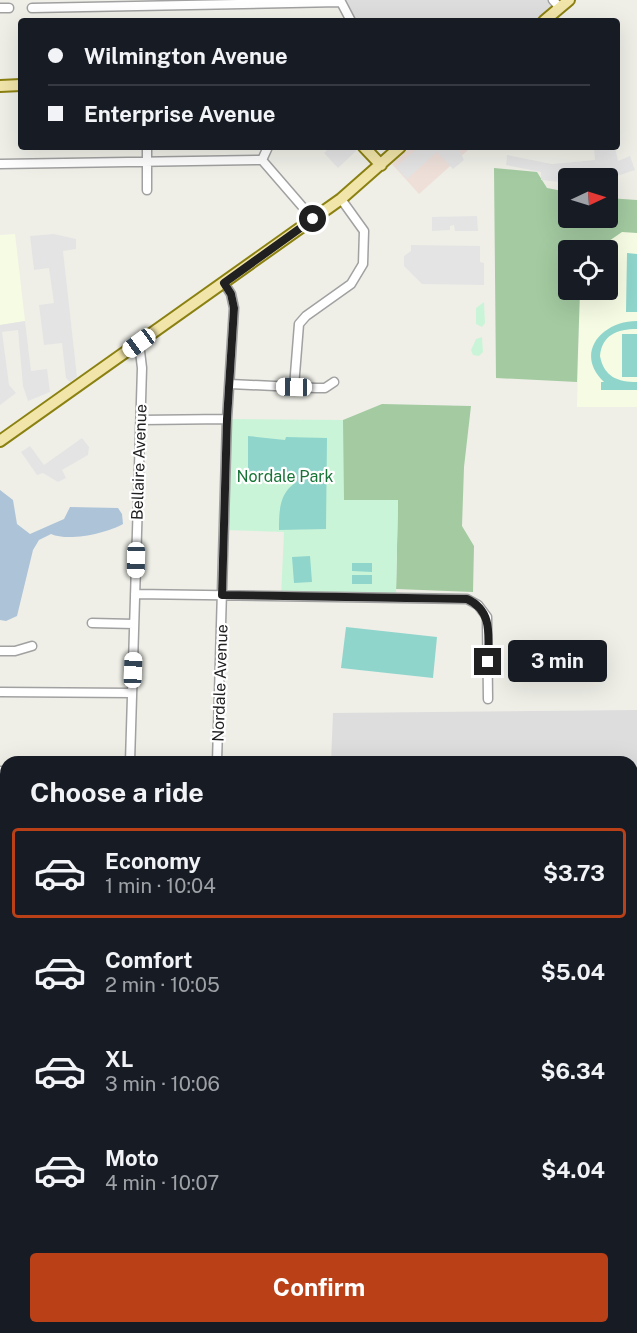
<!DOCTYPE html>
<html lang="en">
<head>
<meta charset="utf-8">
<style>
  :root { --surface:#171b24; --page:#20242c; --text:#f1f3f6; --muted:#9ea1a6; --line:#363941; --accent:#b94017 }
  body { margin:0; font-family:"Public Sans",sans-serif; background:var(--page); color:var(--text); height:100vh; display:flex; flex-direction:column; font-size:22px; white-space:nowrap }
  * { box-sizing:border-box; margin:0 }
  p { font-size:20px; color:var(--muted) }
  .icon { flex:none; width:33px; height:33px; fill:none; stroke:currentColor; stroke-width:2; stroke-linecap:round; stroke-linejoin:round }
  .map { position:relative; flex:1; overflow:hidden }
  .details { position:absolute; left:0px; top:756px; width:638px; height:578px; display:flex; flex-direction:column; background:var(--surface); border-radius:18px 18px 0 0; box-shadow:0 6px 24px #0002 }
  .details>* { flex:none }
  .guide { position:absolute; left:18px; top:18px; width:602px; height:132px; border-radius:6px; box-shadow:0 6px 24px #0002; display:grid; align-content:center; height:132px; padding:0 30px; background:var(--surface) }
  .needle { width:39px; rotate:86deg }
  .tools { position:absolute; left:558px; top:168px; display:grid; gap:12px }
  .tools a { display:grid; place-items:center; width:60px; height:60px; border-radius:6px; background:var(--surface); box-shadow:0 6px 24px #0002; font-size:30px }
  .end { position:absolute; width:27px; height:27px; margin:-14px; border:8px solid #202020; background:#fff; box-shadow:0 0 0 3px #fff }
  .from { border-radius:50% }
  .bubble { position:absolute; height:42px; border-radius:6px; background:var(--surface); box-shadow:0 6px 24px #0002; font-size:20px; font-weight:700; line-height:42px; text-align:center }
  .car { position:absolute; width:18px; height:36px; margin:-18px -9px; border-radius:8px; box-shadow:0 0 4px 2px #0007; background:linear-gradient(#fff 24%,#345 0 40%,#fff 0 76%,#345 0 86%,#fff 0) }
  .guide b { display:flex; align-items:center; gap:21px; height:57px; font-size:22px }
  .guide b+b { border-top:2px solid var(--line) }
  .guide i { width:15px; height:15px; background:var(--text) }
  ul { padding:0; list-style:none }
  li { display:flex; align-items:center; gap:18px; height:90px; margin:0 12px 9px; padding:0 18px; border:3px solid transparent; border-radius:6px }
  li div { flex:1 }
  li b { display:block; font-size:22px }
  li em { font-style:normal; font-weight:700 }
  li.selected { border-color:var(--accent) }
  li>.icon { width:54px; height:54px; stroke-width:1.5 }
  h2 { padding:0 30px; font-size:27px; line-height:72px }
  .cta { display:flex; gap:12px; margin-top:auto; padding:12px 30px }
  .cta a { flex:1; height:69px; border-radius:6px; background:var(--accent); color:#fff; font-size:24px; font-weight:700; line-height:69px; text-align:center }
  .map>svg:first-child { display:block }
  .residential { fill:#dedddd }
  .commercial { fill:#eedfd9 }
  .education { fill:#f6fce4 }
  .forest { fill:#a3caa1 }
  .park { fill:#caf4d8 }
  .pitch { fill:#8fd5cc }
  .parking { fill:#e4e4e4 }
  .water { fill:#adc3d8 }
  .lines { fill:none; stroke-linecap:round; stroke-linejoin:round }
  .minor-casing { stroke:#a1a1a1; stroke-width:11 }
  .major-casing { stroke:#8b8111; stroke-width:14 }
  .minor { stroke:#fff; stroke-width:8 }
  .major { stroke:#f2e5aa; stroke-width:10 }
  .route { stroke:#202020; stroke-width:8 }
  .labels { text-anchor:middle; dominant-baseline:central; stroke-width:4.5; stroke-linejoin:round; paint-order:stroke }
  .street-label { font-size:16px; fill:#202020; stroke:#fff }
  .park-label { font-size:16px; fill:#187337; stroke:#fff }
</style>
</head>
<body>
<div class="map">
<svg width="637" height="1333" viewBox="0 0 637 1333">
  <rect width="100%" height="100%" fill="#efefe8"/>
  <path class="residential" d="M342,0H564L540,21H354Z
    M637,710V773H632V762H331L333,713Z
    M632,784H637V1109L632,1114Z"/>
  <path class="commercial" d="M411,147H465L468,150L419,194L392,164Z"/>
  <path class="education" d="M637,216V407H577L580,290H608V250H581L608,218Z
    M15,234L25,321L0,325V235Z"/>
  <path class="forest" d="M494,168L537,172L547,188L568,192V218H608V198L637,200V233L622,232L596,250H568V290H580L577,382L496,378Z
    M382,404L471,406L464,467L462,526L474,546L473,592L396,589L398,501L343,500V420Z"/>
  <path class="park" d="M484,302L485,323L482,327L476,324V308Z
    M482,337L483,352L479,356L473,355L471,350L476,339Z
    M227,419L343,420L344,500H398L396,597L281,596L284,532L224,530Z"/>
  <path class="pitch" d="M627,253L637,254V312H626Z
    M637,321V329C617,329 602,335 600,356C604,377 618,382 637,382V390H601V382H604C574,354 601,321 637,321Z
    M622,334H637V377H622Z
    M248,436L285,440L286,437L327,438L326,529L279,530C279,512 279,494 295,483L288,473L283,479L248,483Z
    M310,556L312,582L294,583L292,557Z
    M352,563H372V572L352,571Z
    M352,575H372V584H352Z
    M346,627L437,637L433,678L341,668Z"/>
  <path class="parking" d="M330,147H353L356,151L338,168L324,153Z
    M419,147H458L464,160L453,169L437,152L407,179L396,167Z
    M602,147H615L618,161L630,156L635,170L608,179L568,178V183L541,180V172L506,165L507,155L552,164L595,160L594,149Z
    M477,216L478,231H455L454,225L450,226V230L432,231V217Z
    M54,234L76,239V249L63,251L77,377L70,382L66,378L62,343L44,345L39,305L54,303L49,268L34,270L30,236Z
    M411,245L480,246V262L484,263V285L422,284L404,266V256L411,251Z
    M25,321L31,371L47,369L50,392L28,401L23,386L18,330L2,332L9,385L16,393L0,405V325Z
    M82,438L89,447L88,455L62,470L66,478L58,482L43,473L37,475L21,452L30,446L44,465Z"/>
  <path class="water" d="M0,490L13,500L17,524L30,534L64,519L70,507L118,508L122,514L123,524C107,533 69,542 51,534L39,540L33,550L17,616L6,621L0,620Z"/>
  <g class="lines">
    <g class="minor-casing">
      <path id="minor" d="M340,0L351,21
        M553,0L560,8
        M0,8H9
        M32,8L340,2
        M147,147V190
        M262,160L268,147
        M0,164L262,160L313,219
        M230,384L316,388H325L334,382
        M294,387L299,324L306,316L351,284L363,264L364,231L341,199
        M141,420L227,419
        M135,594L467,599L478,605L487,617L488,699
        M92,623L134,624
        M0,651H15L32,646
        M0,692L132,693
        M130,762L142,368L139,343
        M217,762L227,419L234,308L231,294L224,283
        M0,771H6
        M632,778H637
        M632,809H637
        M632,891H637
        M0,906H6
        M632,984L637,985
        M632,1122L637,1117
        M632,1191L637,1194
        M632,1227L637,1222
        M632,1242L637,1244
        M632,1306H637
        M0,1308H6
        M356,1328L362,1333
        M98,1333V1328
        M208,1333L209,1328
        M295,1333L305,1328
        M392,1333L398,1328
        M590,1333V1328"/>
    </g>
    <g class="major-casing">
      <path id="major" d="M544,21L569,0
        M0,86L21,85
        M364,147L381,165
        M0,441L341,199L400,147"/>
    </g>
    <use href="#minor" class="minor"/>
    <use href="#major" class="major"/>
  </g>
  <g class="lines">
    <path class="route" d="M313,219L224,283L231,294L234,308L227,419L222,595L467,599C494,611 488,638 488,662"/>
  </g>
  <g class="labels">
    <g class="street-label">
      <text transform="translate(139 462) rotate(-88)">Bellaire Avenue</text>
      <text transform="translate(220 683) rotate(-88)">Nordale Avenue</text>
    </g>
    <g class="park-label">
      <text x="285" y="476">Nordale Park</text>
    </g>
  </g>
</svg>
<div class="tools">
<a><svg class="needle" viewBox="-14 -14 28 28"><path d="M0-13l5 13h-10z" fill="#e53935"/><path d="M0 13l5-13h-10z" fill="#9ea1a6"/></svg></a>
<a><svg class="icon" aria-label="locate" viewBox="0 0 24 24"><circle cx="12" cy="12" r="6"/><path d="M12 2v4M12 18v4M2 12h4M18 12h4"/></svg></a>
</div>
<i class="end from" style="left:313px;top:219px"></i>
<i class="end" style="left:488px;top:662px"></i>
<div class="bubble" style="left:508px;top:640px;width:99px">3 min</div>
<i class="car" style="left:139px;top:343px;rotate:234deg"></i>
<i class="car" style="left:294px;top:387px;rotate:271deg"></i>
<i class="car" style="left:136px;top:560px;rotate:181deg"></i>
<i class="car" style="left:133px;top:670px;rotate:2deg"></i>
<div class="guide">
<b><i class="from"></i>Wilmington Avenue</b>
<b><i></i>Enterprise Avenue</b>
</div>
<section class="details">
<h2>Choose a ride</h2>
<ul>
<li class="selected"><svg class="icon" aria-label="car" viewBox="0 0 24 24"><path d="M5 17H2v-5l4-1 3-4h7l3 4 3 1v5h-3M9 17h6M6 11h13"/><circle cx="7" cy="17" r="2"/><circle cx="17" cy="17" r="2"/></svg><div><b>Economy</b><p>1 min · 10:04</p></div><em>$3.73</em></li>
<li><svg class="icon" aria-label="car" viewBox="0 0 24 24"><path d="M5 17H2v-5l4-1 3-4h7l3 4 3 1v5h-3M9 17h6M6 11h13"/><circle cx="7" cy="17" r="2"/><circle cx="17" cy="17" r="2"/></svg><div><b>Comfort</b><p>2 min · 10:05</p></div><em>$5.04</em></li>
<li><svg class="icon" aria-label="car" viewBox="0 0 24 24"><path d="M5 17H2v-5l4-1 3-4h7l3 4 3 1v5h-3M9 17h6M6 11h13"/><circle cx="7" cy="17" r="2"/><circle cx="17" cy="17" r="2"/></svg><div><b>XL</b><p>3 min · 10:06</p></div><em>$6.34</em></li>
<li><svg class="icon" aria-label="car" viewBox="0 0 24 24"><path d="M5 17H2v-5l4-1 3-4h7l3 4 3 1v5h-3M9 17h6M6 11h13"/><circle cx="7" cy="17" r="2"/><circle cx="17" cy="17" r="2"/></svg><div><b>Moto</b><p>4 min · 10:07</p></div><em>$4.04</em></li>
</ul>
<div class="cta"><a>Confirm</a></div>
</section>
</div>
</body>
</html>
